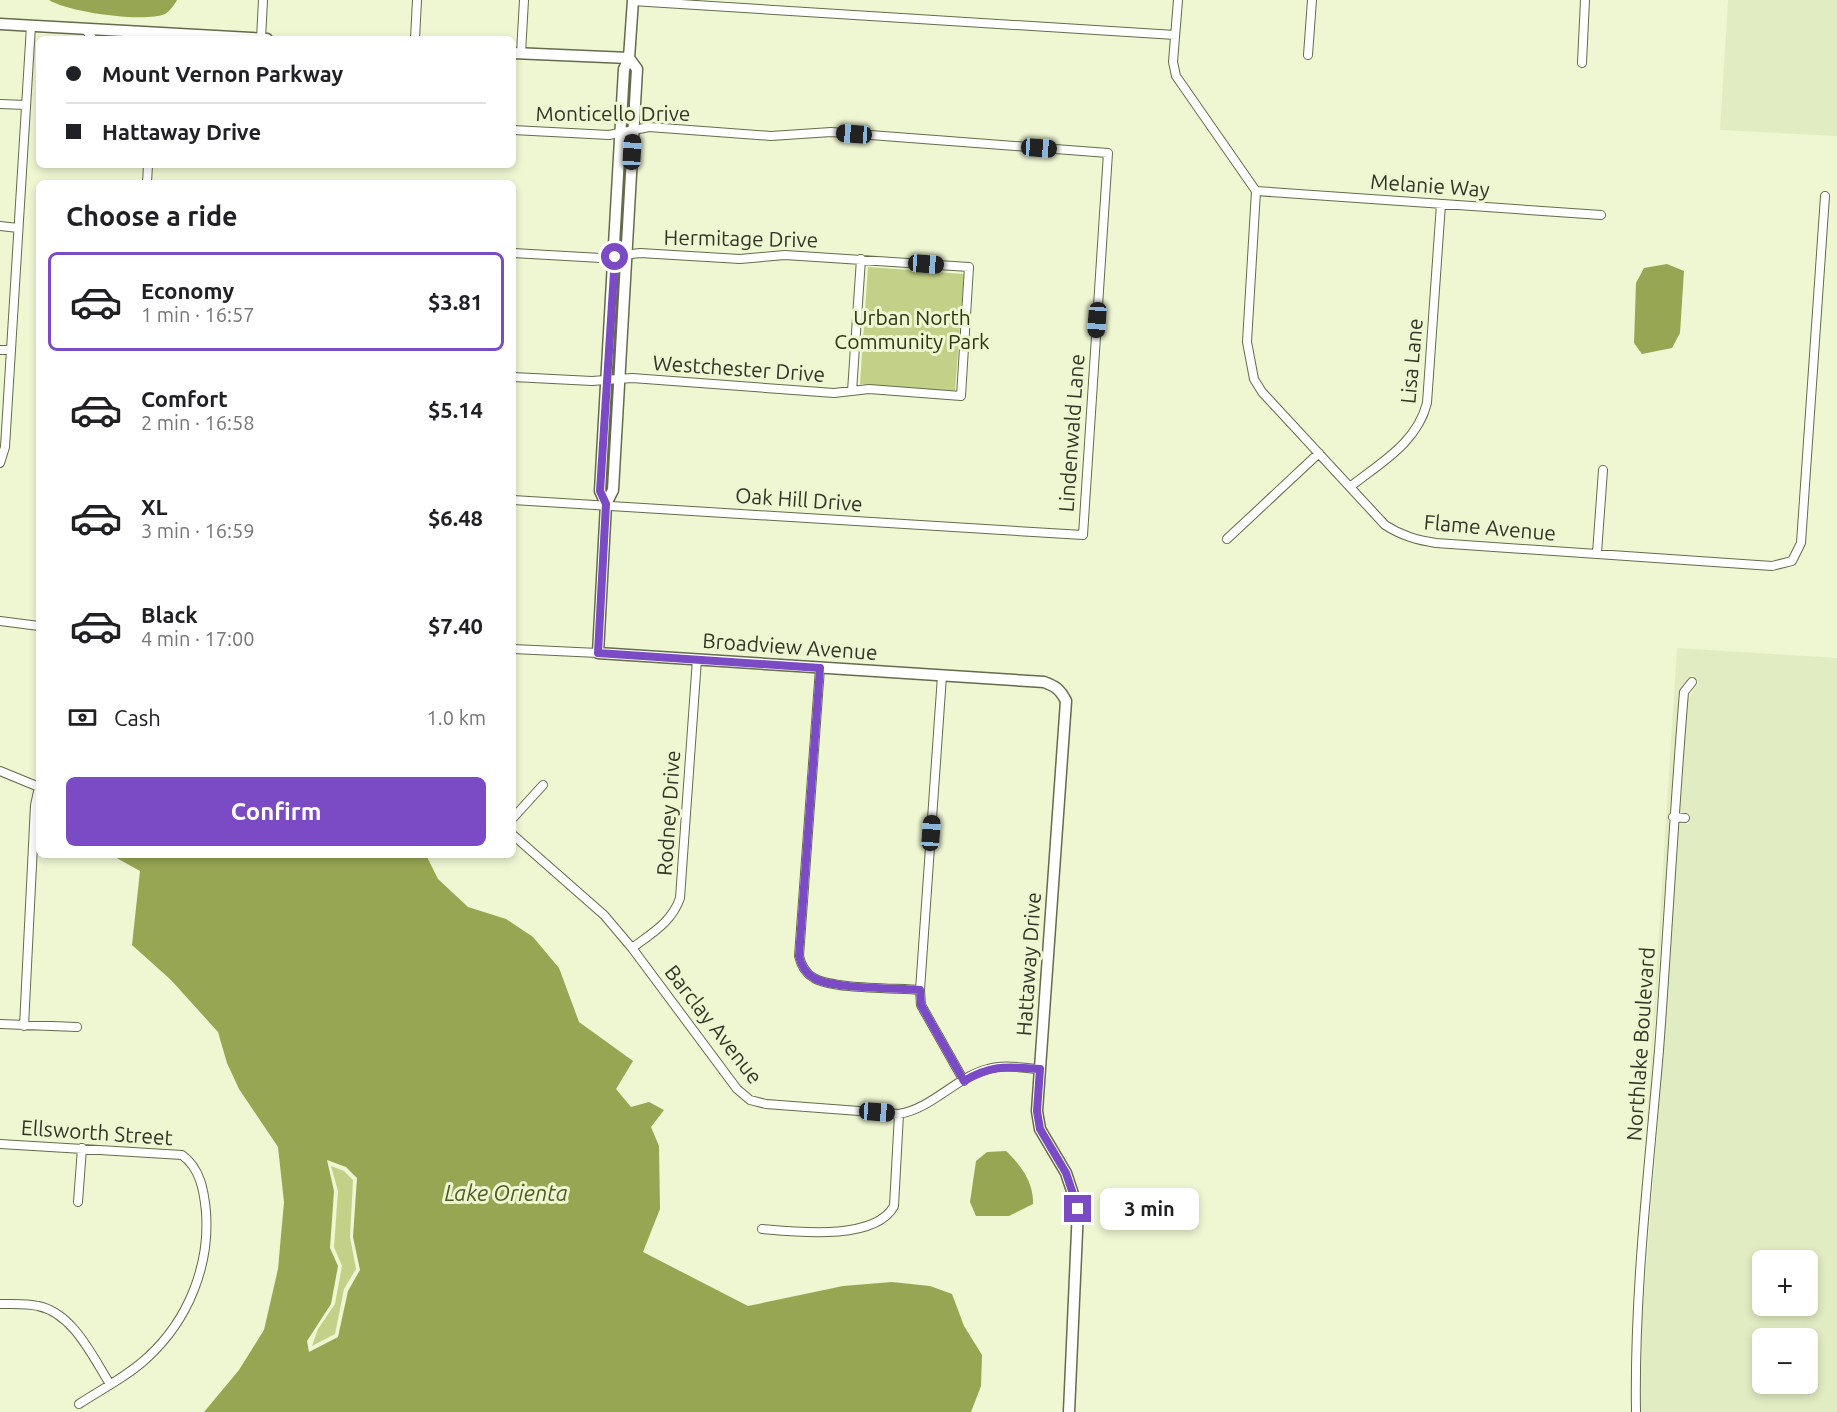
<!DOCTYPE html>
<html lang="en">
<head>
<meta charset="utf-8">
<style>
  :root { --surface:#fff; --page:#f6f6f6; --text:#202124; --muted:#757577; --line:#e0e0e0; --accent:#7a4bc4 }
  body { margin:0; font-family:Ubuntu,sans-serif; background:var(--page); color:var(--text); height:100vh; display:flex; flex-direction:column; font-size:22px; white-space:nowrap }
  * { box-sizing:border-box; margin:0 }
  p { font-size:20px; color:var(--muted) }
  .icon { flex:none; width:33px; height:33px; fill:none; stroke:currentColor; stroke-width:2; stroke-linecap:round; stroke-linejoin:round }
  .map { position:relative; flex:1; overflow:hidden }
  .panel { position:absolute; left:36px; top:180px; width:480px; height:678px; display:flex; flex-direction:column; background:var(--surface); border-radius:9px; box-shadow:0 3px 9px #0003 }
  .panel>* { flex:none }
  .top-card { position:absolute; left:36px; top:36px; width:480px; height:132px; border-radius:9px; box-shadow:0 3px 9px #0003; display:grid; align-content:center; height:132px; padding:0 30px; background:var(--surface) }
  .controls { position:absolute; left:1752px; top:1250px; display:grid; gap:12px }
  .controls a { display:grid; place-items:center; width:66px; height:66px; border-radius:9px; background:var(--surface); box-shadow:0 3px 9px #0003; font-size:30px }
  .end { position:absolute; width:27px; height:27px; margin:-14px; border:8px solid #7a4bc4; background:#fff; box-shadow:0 0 0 3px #fff }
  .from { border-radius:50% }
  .bubble { position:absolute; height:42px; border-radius:9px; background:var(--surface); box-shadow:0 3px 9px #0003; font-size:20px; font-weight:600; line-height:42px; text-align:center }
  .car { position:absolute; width:18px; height:36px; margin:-18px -9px; border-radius:8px; box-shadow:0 0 4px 2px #0007; background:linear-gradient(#222 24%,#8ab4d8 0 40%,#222 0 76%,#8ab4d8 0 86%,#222 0) }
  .top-card b { display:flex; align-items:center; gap:21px; height:57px; font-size:22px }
  .top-card b+b { border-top:2px solid var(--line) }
  .top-card i { width:15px; height:15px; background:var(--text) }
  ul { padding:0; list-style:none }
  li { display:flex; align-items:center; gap:18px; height:99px; margin:0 12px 9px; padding:0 18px; border:3px solid transparent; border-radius:9px }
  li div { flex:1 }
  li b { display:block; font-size:22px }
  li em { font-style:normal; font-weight:600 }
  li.active { border-color:var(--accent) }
  li>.icon { width:54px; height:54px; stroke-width:1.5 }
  h2 { padding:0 30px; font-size:27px; line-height:72px }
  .pay { display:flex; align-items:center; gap:15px; height:66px; padding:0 30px; font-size:22px }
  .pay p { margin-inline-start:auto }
  .action { display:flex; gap:12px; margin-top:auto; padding:12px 30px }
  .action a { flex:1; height:69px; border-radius:9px; background:var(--accent); color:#fff; font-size:24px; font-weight:600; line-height:69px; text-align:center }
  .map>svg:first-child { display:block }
  .built { fill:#e2ecc2; fill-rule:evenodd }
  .green { fill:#c2d187 }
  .water { fill:#97a653; fill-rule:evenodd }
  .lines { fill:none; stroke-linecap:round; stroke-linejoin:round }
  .street-casing { stroke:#656b4c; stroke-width:10 }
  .secondary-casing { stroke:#656b4c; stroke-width:13 }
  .street { stroke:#fff; stroke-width:8 }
  .secondary { stroke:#fff; stroke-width:10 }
  .route { stroke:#7a4bc4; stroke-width:8 }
  .labels { text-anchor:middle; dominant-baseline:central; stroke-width:6; stroke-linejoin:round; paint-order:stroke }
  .street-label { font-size:21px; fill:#323527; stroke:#eef6d2 }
  .park-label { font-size:21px; fill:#2f3511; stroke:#eef6d2 }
  .water-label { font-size:22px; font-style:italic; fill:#515b1f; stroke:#eef6d2 }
</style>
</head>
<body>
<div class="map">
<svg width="1837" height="1412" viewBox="0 0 1837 1412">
  <rect width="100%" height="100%" fill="#eef6d2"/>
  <path class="built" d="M1728,0H1837V136L1720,130Z
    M1677,648L1837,658V1412H1641L1642,1320L1664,1048L1677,823L1689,824L1690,814L1678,812L1686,702L1699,682L1692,675L1679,692L1642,1199ZM1762,1260H1808V1305H1762ZM1762,1338H1808V1383H1762Z"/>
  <path class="green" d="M868,267L964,274L955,391L860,384Z
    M331,1166L344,1171L353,1180L350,1237L356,1269L344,1289L335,1334L312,1346L318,1329L335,1304L342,1266L334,1247L338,1191Z"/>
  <path class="water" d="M49,0H177C174,5 170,11 165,14C144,23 68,12 49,0Z
    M1667,264L1684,271L1680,333L1672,348L1642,354L1634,343L1636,283L1644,268Z
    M426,855L438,879L468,907L506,919L533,937L559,968L579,1022L633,1061L616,1089L631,1107L649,1102L664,1110L651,1127L659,1146L660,1209L643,1252L748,1306L843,1286L892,1282L930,1286L952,1294L964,1326L982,1355L981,1386L971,1412H204L239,1370L264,1330L278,1269L284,1202L278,1147L239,1089L227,1063L218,1032L171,980L132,945L140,871L113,856ZM327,1160L346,1167L357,1178L353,1237L360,1270L348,1291L338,1337L309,1352L307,1341L331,1304L338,1266L330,1248L334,1191Z
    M1006,1151C1021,1165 1034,1183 1033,1204L1009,1216H976L970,1202L976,1161L987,1152Z"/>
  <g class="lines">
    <g class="street-casing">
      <path id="street" d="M1178,0L1173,62L1176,76L1256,191L1247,342L1254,379L1262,392L1385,525C1402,536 1417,540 1436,543L1772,566L1792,561L1801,543L1825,196
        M632,1L1175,35
        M85,29L93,39
        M261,39L263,0
        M415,39L417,0
        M521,53L524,0
        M1308,55L1312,0
        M1582,63L1585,0
        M0,104L26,105
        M513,130L609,135L649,127L771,136L831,132L1108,153L1083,535L513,500
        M147,183L148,165
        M1256,191L1601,215
        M0,226L18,228
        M513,253L601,258L640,253L740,259L785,255L969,267L961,396L869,389L834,393L632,378L592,381L513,377
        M0,350H11
        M852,391L861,259
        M0,463L5,447L31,26
        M1350,487C1380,463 1417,443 1427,403L1441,204
        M1227,539L1319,453
        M1597,553L1603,470
        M0,621L39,626
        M513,649L598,653
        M820,668L799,956C801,965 805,973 814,978C831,989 896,988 920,990
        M942,676L920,990L921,1005L964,1081
        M0,771L39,787
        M1673,817L1685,818
        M513,818L543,785
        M513,835L604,915L632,948L737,1089L750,1100L766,1104L899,1114C933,1108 956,1077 988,1069C1004,1064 1023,1068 1040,1069
        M632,948C652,933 672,922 680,898L697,659
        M0,1024L77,1027
        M24,1026L35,805L39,787
        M0,1144L182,1155C200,1168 204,1190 206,1212C210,1266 188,1320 148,1357C128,1376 102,1389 79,1404
        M78,1202L82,1148
        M762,1229C797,1232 875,1241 894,1206L899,1114
        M0,1304C12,1304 26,1303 38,1306C73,1313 92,1356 110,1384
        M1636,1412C1634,1291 1649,1170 1659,1050C1668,931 1674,811 1684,692L1692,682"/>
    </g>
    <g class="secondary-casing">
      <path id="secondary" d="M0,24L267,39
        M513,53L629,58
        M629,58L637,69L613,490L606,504L598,653L1044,682C1055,686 1060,689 1066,701L1037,1111L1040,1129L1066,1173L1078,1209L1069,1412
        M606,504L600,491L624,69L629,58L633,0"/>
    </g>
    <use href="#street" class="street"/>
    <use href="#secondary" class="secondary"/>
  </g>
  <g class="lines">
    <path class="route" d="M615,257L600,491L606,504L598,653L820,668L799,956C801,965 805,973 814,978C832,989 896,988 920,990L921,1005L964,1081C993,1064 1008,1067 1040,1069L1037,1111L1040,1129L1066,1173L1078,1209"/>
  </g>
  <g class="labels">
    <g class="street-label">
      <text x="613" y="113">Monticello Drive</text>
      <text transform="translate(1430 185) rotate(4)">Melanie Way</text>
      <text transform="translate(741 238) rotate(1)">Hermitage Drive</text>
      <text transform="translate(1411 361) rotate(-85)">Lisa Lane</text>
      <text transform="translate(739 368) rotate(4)">Westchester Drive</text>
      <text transform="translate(1071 433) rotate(-86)">Lindenwald Lane</text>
      <text transform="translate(799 499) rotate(4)">Oak Hill Drive</text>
      <text transform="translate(1490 527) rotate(5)">Flame Avenue</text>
      <text transform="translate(790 646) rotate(4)">Broadview Avenue</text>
      <text transform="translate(668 813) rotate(-86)">Rodney Drive</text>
      <text transform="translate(1028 964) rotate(-86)">Hattaway Drive</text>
      <text transform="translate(714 1024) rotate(52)">Barclay Avenue</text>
      <text transform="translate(1640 1044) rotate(-86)">Northlake Boulevard</text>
      <text transform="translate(97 1132) rotate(4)">Ellsworth Street</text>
    </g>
    <g class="park-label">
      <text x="912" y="317">Urban North<tspan x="912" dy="24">Community Park</tspan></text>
    </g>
    <g class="water-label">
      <text x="506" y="1192">Lake Orienta</text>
    </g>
  </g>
</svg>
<div class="controls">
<a>+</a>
<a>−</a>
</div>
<i class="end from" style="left:615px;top:257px"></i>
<i class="end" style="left:1078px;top:1209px"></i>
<div class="bubble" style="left:1100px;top:1188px;width:99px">3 min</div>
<i class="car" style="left:854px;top:134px;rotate:274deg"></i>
<i class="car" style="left:1039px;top:148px;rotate:94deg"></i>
<i class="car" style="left:632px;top:152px;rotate:3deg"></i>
<i class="car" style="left:926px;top:264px;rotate:94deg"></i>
<i class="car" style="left:1097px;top:320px;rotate:184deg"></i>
<i class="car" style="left:931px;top:833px;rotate:4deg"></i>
<i class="car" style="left:877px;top:1112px;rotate:94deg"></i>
<div class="top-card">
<b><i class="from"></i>Mount Vernon Parkway</b>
<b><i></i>Hattaway Drive</b>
</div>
<section class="panel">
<h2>Choose a ride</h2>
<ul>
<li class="active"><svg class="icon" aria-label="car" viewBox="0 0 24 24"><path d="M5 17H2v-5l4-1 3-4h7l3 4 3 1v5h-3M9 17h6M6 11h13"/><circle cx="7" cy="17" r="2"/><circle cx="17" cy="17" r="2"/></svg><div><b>Economy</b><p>1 min · 16:57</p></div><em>$3.81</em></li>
<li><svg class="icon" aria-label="car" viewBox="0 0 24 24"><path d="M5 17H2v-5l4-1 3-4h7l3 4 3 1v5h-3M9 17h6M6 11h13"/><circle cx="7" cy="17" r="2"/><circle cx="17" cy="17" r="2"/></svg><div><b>Comfort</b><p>2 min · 16:58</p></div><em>$5.14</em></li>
<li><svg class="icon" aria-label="car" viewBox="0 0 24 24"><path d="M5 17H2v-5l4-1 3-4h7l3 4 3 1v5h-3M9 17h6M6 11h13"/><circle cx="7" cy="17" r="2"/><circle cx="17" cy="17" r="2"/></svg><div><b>XL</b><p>3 min · 16:59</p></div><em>$6.48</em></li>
<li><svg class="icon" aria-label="car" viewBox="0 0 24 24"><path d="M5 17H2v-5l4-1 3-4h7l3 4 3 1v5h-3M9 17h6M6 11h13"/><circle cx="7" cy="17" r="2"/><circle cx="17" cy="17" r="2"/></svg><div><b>Black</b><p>4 min · 17:00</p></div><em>$7.40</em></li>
</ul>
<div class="pay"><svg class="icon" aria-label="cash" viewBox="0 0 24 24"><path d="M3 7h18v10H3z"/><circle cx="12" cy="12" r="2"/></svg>Cash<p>1.0 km</p></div>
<div class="action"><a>Confirm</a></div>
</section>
</div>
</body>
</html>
